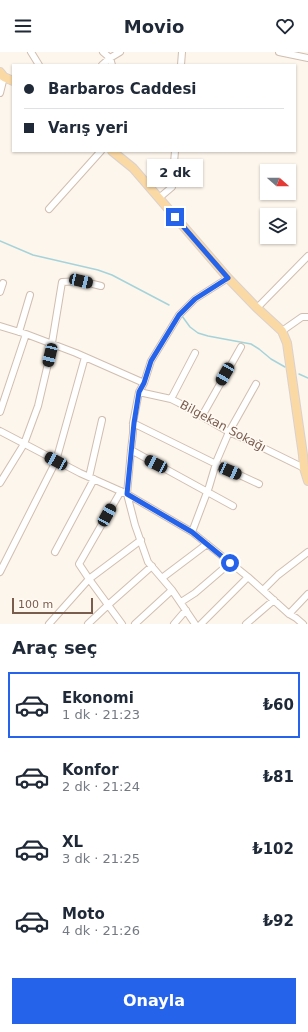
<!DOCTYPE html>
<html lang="tr">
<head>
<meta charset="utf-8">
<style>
  :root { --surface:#fff; --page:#f6f6f7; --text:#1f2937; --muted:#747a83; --line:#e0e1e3; --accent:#2563eb }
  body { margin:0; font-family:"DejaVu Sans",sans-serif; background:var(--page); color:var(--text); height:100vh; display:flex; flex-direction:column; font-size:15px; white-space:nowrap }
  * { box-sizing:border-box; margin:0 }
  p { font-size:13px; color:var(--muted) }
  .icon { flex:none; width:22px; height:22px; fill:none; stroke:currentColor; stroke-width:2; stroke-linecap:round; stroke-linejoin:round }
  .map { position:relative; height:572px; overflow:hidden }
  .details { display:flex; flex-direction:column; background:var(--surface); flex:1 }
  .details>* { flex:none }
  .banner { position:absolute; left:12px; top:12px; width:284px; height:88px; border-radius:0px; box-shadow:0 1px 3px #0004; display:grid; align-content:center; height:88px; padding:0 12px; background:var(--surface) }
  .needle { width:26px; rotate:111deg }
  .tools { position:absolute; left:260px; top:112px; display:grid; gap:8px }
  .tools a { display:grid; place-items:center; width:36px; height:36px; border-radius:0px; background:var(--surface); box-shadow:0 1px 3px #0004; font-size:20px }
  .scale { position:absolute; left:12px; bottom:10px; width:81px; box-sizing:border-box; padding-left:4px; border:2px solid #7a5c4d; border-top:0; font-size:11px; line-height:14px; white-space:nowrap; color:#7a5c4d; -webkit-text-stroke:3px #fffaf3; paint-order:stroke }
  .end { position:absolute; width:18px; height:18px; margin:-9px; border:5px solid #2563eb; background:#fff; box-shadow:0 0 0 2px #fff }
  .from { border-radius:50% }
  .bubble { position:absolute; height:28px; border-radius:0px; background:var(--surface); box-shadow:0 1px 3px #0004; font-size:13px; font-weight:700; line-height:28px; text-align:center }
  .car { position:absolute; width:12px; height:24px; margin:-12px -6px; border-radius:5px; box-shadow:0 0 3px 1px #0007; background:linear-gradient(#222 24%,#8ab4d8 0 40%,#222 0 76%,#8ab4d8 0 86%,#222 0) }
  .banner b { display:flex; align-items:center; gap:14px; height:38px; font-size:15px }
  .banner b+b { border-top:1px solid var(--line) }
  .banner i { width:10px; height:10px; background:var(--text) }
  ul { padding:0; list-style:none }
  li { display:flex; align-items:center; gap:12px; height:66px; margin:0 8px 6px; padding:0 4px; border:2px solid transparent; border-radius:0px }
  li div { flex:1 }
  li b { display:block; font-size:15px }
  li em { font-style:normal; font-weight:700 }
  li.current { border-color:var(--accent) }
  li>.icon { width:36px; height:36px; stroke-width:1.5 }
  h2 { padding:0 12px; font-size:18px; line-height:48px }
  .cta { display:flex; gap:8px; margin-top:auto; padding:8px 12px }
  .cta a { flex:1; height:46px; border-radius:0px; background:var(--accent); color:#fff; font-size:16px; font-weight:700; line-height:46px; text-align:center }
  header { display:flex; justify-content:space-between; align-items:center; height:52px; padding:0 12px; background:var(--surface); font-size:18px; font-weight:700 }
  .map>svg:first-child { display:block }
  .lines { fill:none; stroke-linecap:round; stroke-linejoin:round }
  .stream { stroke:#a5d3da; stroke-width:1.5 }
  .minor-casing { stroke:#d1beb0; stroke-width:8 }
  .major-casing { stroke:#dad1cd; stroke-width:10 }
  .minor { stroke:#fff; stroke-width:6 }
  .major { stroke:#fbd9a5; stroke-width:8 }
  .route { stroke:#2563eb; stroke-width:5 }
  .labels { text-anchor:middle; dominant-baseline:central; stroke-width:3; stroke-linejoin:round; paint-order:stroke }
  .street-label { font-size:12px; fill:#7a5c4d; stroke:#fffaf3 }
</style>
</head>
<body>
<header><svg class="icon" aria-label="menu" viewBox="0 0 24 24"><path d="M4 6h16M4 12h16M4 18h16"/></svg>Movio<svg class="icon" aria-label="heart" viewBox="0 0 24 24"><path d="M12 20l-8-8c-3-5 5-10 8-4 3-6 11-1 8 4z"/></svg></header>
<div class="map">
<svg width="308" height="572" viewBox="0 0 308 572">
  <rect width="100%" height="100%" fill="#fdf6ec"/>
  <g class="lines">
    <path class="stream" d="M0,189L33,203L98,218L112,223L169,253
      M182,264L190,275L198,281L208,284L251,292L259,297L271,307L285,315
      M299,322L308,326"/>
    <g class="minor-casing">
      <path id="minor" d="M31,0L39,13
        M103,0L110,6L112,13
        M279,0L308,6
        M102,13L110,6L120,0
        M181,13L182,0
        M0,41L4,25
        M159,146L172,135L175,99
        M49,157L101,99
        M0,240L3,231
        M257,256L308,204
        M0,274L26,282L76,301L144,331
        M282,279L302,265H308
        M19,280L30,243
        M139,340L171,347L179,351L229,380L245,387L304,416
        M171,347L195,301
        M0,360L26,282
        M202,364L241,295
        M133,371L216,412L259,432
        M0,379L80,421L127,442L192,480L248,525L289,562L296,566L303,572
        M131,398L233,454
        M89,425L102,368
        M0,431L24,392L38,354L50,303L62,230L81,229L101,234
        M121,439L79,512L89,527L122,572
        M192,480L209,435L217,408L229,380L256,332
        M55,500L94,427
        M0,520L56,409L85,305
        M162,526L207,492
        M263,538L278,523L308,500
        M181,550L195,541L230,511
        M289,562L308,542
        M49,572L89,527L141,488
        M88,572L108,553L152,514
        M135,572L172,538
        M174,572L186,558
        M195,572L172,538L148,510L135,473L127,442L131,398L133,381V371L139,340L144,331L151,309L179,263L195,247L228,226
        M201,572L248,525
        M246,572L274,548"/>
    </g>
    <g class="major-casing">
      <path id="major" d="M0,20L4,25L13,29
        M112,99L133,116L228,226L257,256L282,279L287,291L303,403L304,416L308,429"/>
    </g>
    <use href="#minor" class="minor"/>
    <use href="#major" class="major"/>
  </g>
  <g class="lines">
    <path class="route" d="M175,165L228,226L195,247L179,263L151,309L144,331L139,340L134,371L127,442L192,480L230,511"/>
  </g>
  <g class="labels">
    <g class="street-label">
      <text transform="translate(223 374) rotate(28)">Bilgekan Sokağı</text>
    </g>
  </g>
</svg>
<div class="tools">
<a><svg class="needle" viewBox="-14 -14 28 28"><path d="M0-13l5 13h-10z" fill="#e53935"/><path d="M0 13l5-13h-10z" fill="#747a83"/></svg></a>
<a><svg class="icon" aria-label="layers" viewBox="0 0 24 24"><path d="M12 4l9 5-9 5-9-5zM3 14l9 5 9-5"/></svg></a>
</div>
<div class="scale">100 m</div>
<i class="end from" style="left:230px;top:511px"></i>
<i class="end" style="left:175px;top:165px"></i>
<div class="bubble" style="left:147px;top:107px;width:56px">2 dk</div>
<i class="car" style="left:81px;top:229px;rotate:103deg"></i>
<i class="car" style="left:50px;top:303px;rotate:193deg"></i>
<i class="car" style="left:225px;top:322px;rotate:210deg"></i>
<i class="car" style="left:56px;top:409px;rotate:298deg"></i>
<i class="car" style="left:156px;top:412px;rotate:297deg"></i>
<i class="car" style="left:230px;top:419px;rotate:114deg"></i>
<i class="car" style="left:107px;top:463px;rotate:29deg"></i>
<div class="banner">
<b><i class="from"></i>Barbaros Caddesi</b>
<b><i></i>Varış yeri</b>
</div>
</div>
<section class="details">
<h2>Araç seç</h2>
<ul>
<li class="current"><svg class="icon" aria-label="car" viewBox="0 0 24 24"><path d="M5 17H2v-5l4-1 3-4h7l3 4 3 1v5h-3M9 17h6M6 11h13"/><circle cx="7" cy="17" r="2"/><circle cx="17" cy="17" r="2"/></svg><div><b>Ekonomi</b><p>1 dk · 21:23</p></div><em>₺60</em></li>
<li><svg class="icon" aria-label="car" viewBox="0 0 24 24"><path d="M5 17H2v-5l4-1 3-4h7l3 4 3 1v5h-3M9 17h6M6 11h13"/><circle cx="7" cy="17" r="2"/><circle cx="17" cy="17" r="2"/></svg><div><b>Konfor</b><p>2 dk · 21:24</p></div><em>₺81</em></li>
<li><svg class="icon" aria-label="car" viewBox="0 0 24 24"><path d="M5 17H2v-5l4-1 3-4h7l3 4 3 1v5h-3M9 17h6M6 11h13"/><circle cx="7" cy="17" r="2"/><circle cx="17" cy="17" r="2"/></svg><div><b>XL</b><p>3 dk · 21:25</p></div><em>₺102</em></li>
<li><svg class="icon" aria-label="car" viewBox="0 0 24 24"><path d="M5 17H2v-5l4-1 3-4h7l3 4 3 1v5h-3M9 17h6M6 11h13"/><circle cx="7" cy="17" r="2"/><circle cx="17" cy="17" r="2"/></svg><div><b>Moto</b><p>4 dk · 21:26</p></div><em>₺92</em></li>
</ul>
<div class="cta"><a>Onayla</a></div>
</section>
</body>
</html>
